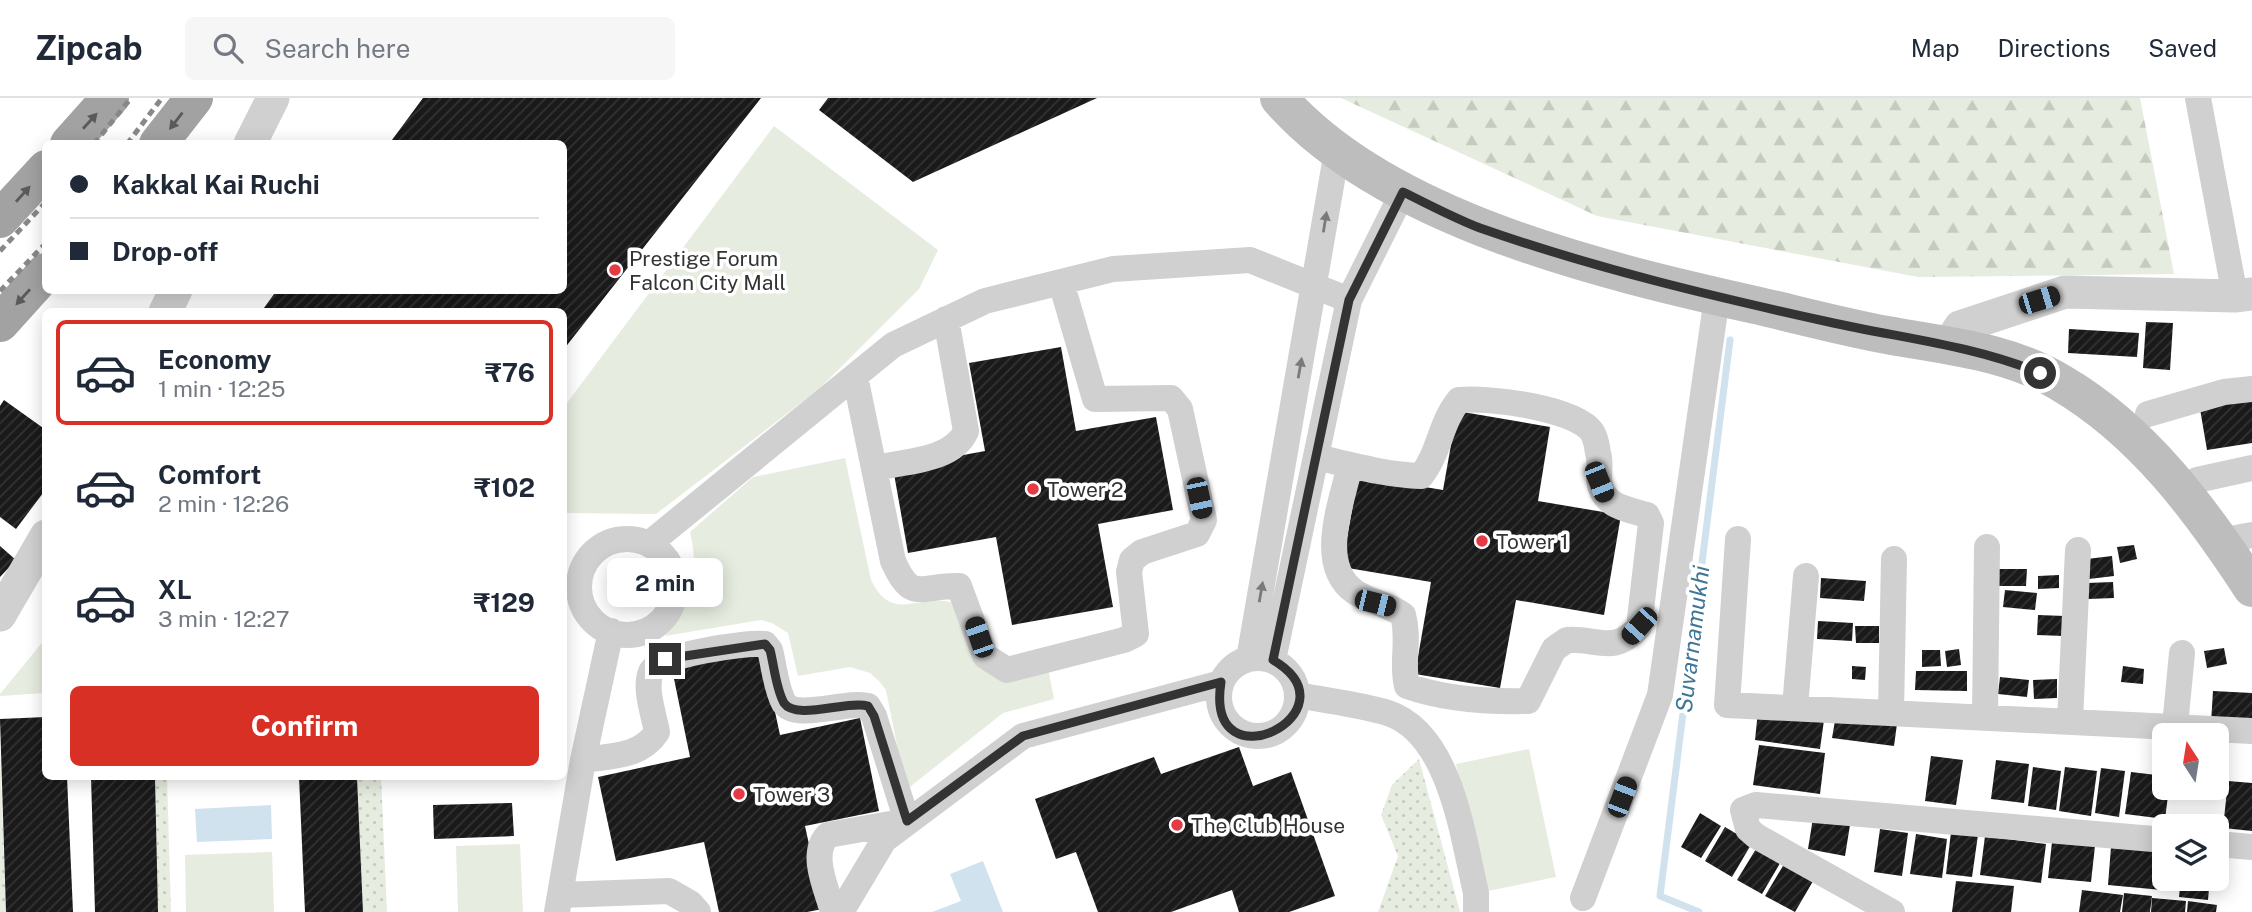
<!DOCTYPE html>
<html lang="en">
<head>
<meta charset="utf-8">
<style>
  :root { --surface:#fff; --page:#f6f6f7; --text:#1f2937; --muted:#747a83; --line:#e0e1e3; --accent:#d93025 }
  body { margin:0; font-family:"Public Sans",sans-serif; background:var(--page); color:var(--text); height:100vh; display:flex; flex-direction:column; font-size:26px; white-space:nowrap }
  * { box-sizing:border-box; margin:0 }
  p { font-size:23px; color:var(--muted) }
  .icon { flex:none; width:38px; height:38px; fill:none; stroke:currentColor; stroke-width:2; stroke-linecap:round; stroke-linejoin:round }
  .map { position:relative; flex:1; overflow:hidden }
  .panel { position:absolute; left:42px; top:210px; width:525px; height:472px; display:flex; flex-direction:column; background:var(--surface); border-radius:10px; box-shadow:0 4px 18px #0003 }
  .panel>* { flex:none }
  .top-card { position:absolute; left:42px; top:42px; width:525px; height:154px; border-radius:10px; box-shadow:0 4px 18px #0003; display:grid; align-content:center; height:154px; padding:0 28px; background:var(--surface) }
  .needle { width:46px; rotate:348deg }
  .buttons { position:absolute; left:2152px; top:625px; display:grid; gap:14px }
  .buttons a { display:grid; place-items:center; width:77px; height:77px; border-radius:10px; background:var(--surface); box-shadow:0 4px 18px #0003; font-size:35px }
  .end { position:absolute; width:32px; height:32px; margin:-16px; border:9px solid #333; background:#fff; box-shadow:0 0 0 4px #fff }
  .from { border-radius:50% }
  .bubble { position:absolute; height:49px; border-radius:10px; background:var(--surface); box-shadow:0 4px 18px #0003; font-size:23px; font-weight:700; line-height:49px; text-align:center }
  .car { position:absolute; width:21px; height:42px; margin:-21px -10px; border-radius:9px; box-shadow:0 0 5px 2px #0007; background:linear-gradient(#222 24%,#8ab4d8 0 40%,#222 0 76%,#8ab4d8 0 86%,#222 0) }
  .top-card b { display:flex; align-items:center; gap:24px; height:66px; font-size:26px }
  .top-card b+b { border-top:2px solid var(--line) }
  .top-card i { width:18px; height:18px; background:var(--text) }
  ul { padding:12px 0 0; list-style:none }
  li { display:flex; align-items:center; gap:21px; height:105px; margin:0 14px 10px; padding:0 14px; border:4px solid transparent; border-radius:10px }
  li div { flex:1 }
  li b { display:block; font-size:26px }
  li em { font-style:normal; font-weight:700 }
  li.active { border-color:var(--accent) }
  li>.icon { width:63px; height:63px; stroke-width:1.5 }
  .action { display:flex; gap:14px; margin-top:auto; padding:14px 28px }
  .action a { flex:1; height:80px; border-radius:10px; background:var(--accent); color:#fff; font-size:28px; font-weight:700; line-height:80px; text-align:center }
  header { display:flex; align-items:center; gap:42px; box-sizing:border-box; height:98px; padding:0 35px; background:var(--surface); border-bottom:2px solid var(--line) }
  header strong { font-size:33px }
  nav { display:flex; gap:38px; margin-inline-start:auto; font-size:24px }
  .search { width:490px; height:63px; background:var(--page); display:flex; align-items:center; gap:18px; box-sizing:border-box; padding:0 24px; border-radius:10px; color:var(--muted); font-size:26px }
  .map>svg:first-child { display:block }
  .forest { fill:url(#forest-firs) }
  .park { fill:#e6ecdf }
  .garden { fill:url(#garden-dots) }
  .water { fill:#cfe2ee }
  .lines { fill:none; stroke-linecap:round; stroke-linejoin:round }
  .stream { stroke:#cfe2ee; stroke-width:7 }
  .building { fill:url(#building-hatch) }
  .minor { stroke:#d0d0d0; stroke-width:26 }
  .tertiary { stroke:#d0d0d0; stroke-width:33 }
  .secondary { stroke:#bdbdbd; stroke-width:38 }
  .trunk { stroke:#a2a2a2; stroke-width:38 }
  .rail { stroke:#888; stroke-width:5; stroke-dasharray:7 5; stroke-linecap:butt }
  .oneway { fill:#5a5a5a }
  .oneway2 { fill:#7a7a7a }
  .route { stroke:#333; stroke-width:9 }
  .poi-dot { fill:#e63946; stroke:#fff; stroke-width:2.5 }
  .labels { text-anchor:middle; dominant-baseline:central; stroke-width:7; stroke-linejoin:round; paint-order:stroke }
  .poi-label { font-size:21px; fill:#333; stroke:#fff; text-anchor:start }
  .water-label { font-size:23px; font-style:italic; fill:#3f7597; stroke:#fff }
</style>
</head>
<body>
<header>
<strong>Zipcab</strong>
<div class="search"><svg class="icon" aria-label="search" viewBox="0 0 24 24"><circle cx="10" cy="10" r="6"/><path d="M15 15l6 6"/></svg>Search here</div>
<nav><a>Map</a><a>Directions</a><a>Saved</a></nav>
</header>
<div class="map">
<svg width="2252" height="814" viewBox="0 0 2252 814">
  <defs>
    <pattern id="forest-firs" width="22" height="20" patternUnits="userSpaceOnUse" patternTransform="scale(1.75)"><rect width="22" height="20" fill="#e6ecdf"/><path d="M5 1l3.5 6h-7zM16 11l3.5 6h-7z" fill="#c6cbc0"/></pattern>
    <pattern id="garden-dots" width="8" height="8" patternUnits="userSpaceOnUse" patternTransform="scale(1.75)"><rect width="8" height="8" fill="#e6ecdf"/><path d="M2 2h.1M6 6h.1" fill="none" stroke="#c6cbc0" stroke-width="1.8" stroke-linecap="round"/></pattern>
    <pattern id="building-hatch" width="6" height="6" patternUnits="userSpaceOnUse" patternTransform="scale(1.75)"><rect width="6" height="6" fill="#1a1a1a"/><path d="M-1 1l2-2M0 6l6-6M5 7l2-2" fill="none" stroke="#333"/></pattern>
  </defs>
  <rect width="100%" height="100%" fill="#fff"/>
  <path class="forest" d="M1341,0H2140L2174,176L1918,179L1597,118Z"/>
  <path class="park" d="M774,28L938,152L919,191L819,291L656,416L564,415V309Z
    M845,360L871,482C893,527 921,494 953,505L975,552L1048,570L1054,601L1003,615L906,692L886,592L879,583L870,575L850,569L798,578L788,535L772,525L761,522L665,538C690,507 700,473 690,434L753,379Z
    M45,541V595L0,598V596Z
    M1529,651L1556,779L1483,794L1456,666Z
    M520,746L523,814H458L456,748Z
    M272,754L274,814H186L185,757Z"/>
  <path class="garden" d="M0,651L6,814H0Z
    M1419,661L1460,814H1378L1398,758L1381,717L1392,687Z
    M155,679H167L171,814H158Z
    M357,679H381L387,814H363Z"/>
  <path class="water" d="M271,707L272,741L197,744L195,711Z
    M983,763L1003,814H932L961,803L950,776Z"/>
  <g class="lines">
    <path class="stream" d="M1699,814L1660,798L1730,242"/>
  </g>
  <path class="building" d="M423,0H761L564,251V214H261L277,192H564V46H389Z
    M828,0H1097L913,84L819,12Z
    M2146,224L2173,225L2170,272L2143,270Z
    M2069,231L2139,235L2137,259L2068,255Z
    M1061,249L1076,333L1156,319L1173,412L1098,426L1113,509L1012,527L996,439L908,455L893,370L985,353L969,265Z
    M2252,296V345L2207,352L2199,305Z
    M4,302L46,332V391L16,431L0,419V308Z
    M1457,313L1550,329L1538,403L1621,417L1604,517L1516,502L1500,590L1415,576L1431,484L1342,469L1358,378L1443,392Z
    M2134,447L2137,461L2120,465L2117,449Z
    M0,448L16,462L0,479Z
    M2112,458L2114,478L2089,481L2087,461Z
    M1996,471H2027L2026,488H1995Z
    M2059,477V490L2038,491V478Z
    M1821,480L1866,483L1864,503L1820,500Z
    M2113,484L2114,500L2088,501L2087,485Z
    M2005,492L2037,495L2035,512L2003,509Z
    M2038,517L2065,518L2064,538L2037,537Z
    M1818,523L1853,525L1852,543L1817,541Z
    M1855,528H1879V545H1856Z
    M2224,550L2227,566L2207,570L2204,553Z
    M1959,551L1961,567L1947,569L1945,553Z
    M1922,552H1940L1941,568L1922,569Z
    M762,553L780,637L860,620L879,713L805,728L823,811L807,814H719L704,744L616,763L598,679L690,659L672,571Z
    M1852,568L1866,569L1865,582L1852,581Z
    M2123,568L2144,571L2143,586L2121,584Z
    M1916,573H1967V593L1915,592Z
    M2000,579L2029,582L2027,599L1998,596Z
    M2057,581V600L2034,601L2033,582Z
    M2213,593L2252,595V627L2211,625Z
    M1758,613L1824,622L1820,651L1755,642Z
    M1836,617L1897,626L1894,648L1832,640Z
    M46,619V679H67L73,814H6L0,621Z
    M1759,647L1825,655L1820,696L1753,687Z
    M1239,649L1253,688L1291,674L1335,798L1289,814H1239L1232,792L1171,814H1098L1076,754L1056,761L1035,701L1154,659L1161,676Z
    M1931,658L1963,662L1956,707L1925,703Z
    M1996,662L2029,666L2024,705L1991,701Z
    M2033,669L2061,673L2056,712L2028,708Z
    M2065,669L2097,673L2091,718L2059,713Z
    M2101,670L2125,673L2119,719L2095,715Z
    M2131,674L2165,678V690H2169L2165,721L2125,716Z
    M91,679H155L158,814H95Z
    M299,679H357L363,814H305Z
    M2228,683L2252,685V733L2223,730Z
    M512,705L514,738L434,741L433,707Z
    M1700,715L1721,728L1701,760L1681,749Z
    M1813,720L1850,727L1845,758L1808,751Z
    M1725,729L1752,745L1732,779L1705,763Z
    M1880,731L1908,735L1902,778L1874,774Z
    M1951,734L1978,737L1972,779L1946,776Z
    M1916,736L1947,741L1942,780L1910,776Z
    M1985,738L2046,746L2041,785L1980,777Z
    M2052,744L2095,748L2091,784L2048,780Z
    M1759,746L1783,760L1762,796L1737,782Z
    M2111,749L2165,754L2162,792L2108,787Z
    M1787,761L1816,778L1795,814L1765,798Z
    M2181,780H2210L2208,802L2179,799Z
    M1956,783L2014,788L2011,814H1952Z
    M2082,792L2123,797L2120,814H2079Z
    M2124,795L2152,798L2150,814H2122Z
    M2152,800L2186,803L2185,814H2151Z
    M2188,803L2217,807L2216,814H2187Z"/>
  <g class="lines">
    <path class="minor" d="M2198,0L2235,198
      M855,278L893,463C912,506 920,487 959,488L985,558L1007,572L1124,542L1136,536L1129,474L1132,462L1142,454L1197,436L1204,422L1180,311L1171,300L1095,301L1061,184
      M2148,316L2224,294L2252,291
      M1316,359C1351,367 1386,377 1421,378C1440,354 1440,325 1459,302C1489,299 1575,310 1592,334C1596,340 1597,348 1598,355C1601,364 1599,372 1599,382C1602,408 1626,411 1647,417L1651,425L1639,529C1613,557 1599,540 1567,542L1554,551L1528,603C1489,604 1444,601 1407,588C1401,565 1410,542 1403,517C1388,506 1370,504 1355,494C1316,467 1342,404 1350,367
      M876,370C905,363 953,363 966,333L946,221
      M2197,382L2252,370
      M2236,440L2252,437
      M579 489a48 48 0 1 1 96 0a48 48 0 1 1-96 0Z
      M1738,441L1727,607L2252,633
      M650,445L893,247L985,203L1113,171L1250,162L1349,202
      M1219 599a39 39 0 1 1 78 0a39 39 0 1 1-78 0Z
      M1249,561L1337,53
      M1273,562L1349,202L1403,94
      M1298,597C1327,603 1359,606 1388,615C1451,636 1463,740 1476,795V814
      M1795,609L1806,478
      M1891,614L1894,461
      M1985,619L1987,449
      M2070,623L2078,452
      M2175,628L2182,555
      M583,662C611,658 641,659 657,634C654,617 644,590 651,574C657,557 746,544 765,546L770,552C774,567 776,591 784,605C796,623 848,602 868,608L874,618L907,723L828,737C809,756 827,791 833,814
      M2217,746L2252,749
      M561,797L669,793L690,805L698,814
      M1583,800L1660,597L1717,199
      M557,814L583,662L611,533
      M841,814L884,742L1023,638L1221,585
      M1892,814L1756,738L1748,731L1743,712L1756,707L2165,742"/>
    <path class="tertiary" d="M250,46L273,0
      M165,214L176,192
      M1949,246L1960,229L2065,194L2235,198L2252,196
      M0,517L46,438"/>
    <path class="secondary" d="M1279,0C1384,121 1603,173 1755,207C1799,217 1843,229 1887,237C1946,248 2009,253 2061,285C2143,333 2201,412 2252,490"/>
    <path class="trunk" d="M69,46L110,0
      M158,46L194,0
      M0,121L46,71
      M0,225L46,174"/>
    <path class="rail" d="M94,46L131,0
      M127,46L162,0
      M0,153L46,104
      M0,193L46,145"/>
  </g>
  <defs><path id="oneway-solid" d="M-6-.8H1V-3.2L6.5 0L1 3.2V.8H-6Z" transform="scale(1.75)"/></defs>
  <g class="oneway">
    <use href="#oneway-solid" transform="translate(90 23) rotate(-48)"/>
    <use href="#oneway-solid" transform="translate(176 23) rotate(128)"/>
    <use href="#oneway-solid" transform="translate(23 96) rotate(-48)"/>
    <use href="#oneway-solid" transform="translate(23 199) rotate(132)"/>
  </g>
  <g class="oneway2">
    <use href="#oneway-solid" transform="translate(1325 124) rotate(-81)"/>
    <use href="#oneway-solid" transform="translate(1300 270) rotate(-80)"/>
    <use href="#oneway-solid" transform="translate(1261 494) rotate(-80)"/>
  </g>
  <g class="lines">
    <path class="route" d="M665,561L765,546L770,552C774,567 776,591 784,605C796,623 848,602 868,608L874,618L907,723L1023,638L1221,584C1204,692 1361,614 1273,562L1349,202L1403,94C1428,106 1454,120 1480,130C1594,170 1711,198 1829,224C1900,240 1972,247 2040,275"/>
  </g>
  <g class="poi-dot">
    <circle cx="615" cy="172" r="7"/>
    <circle cx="1033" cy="391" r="7"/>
    <circle cx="1482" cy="443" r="7"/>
    <circle cx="739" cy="696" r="7"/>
    <circle cx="1177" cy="727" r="7"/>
  </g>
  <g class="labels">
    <g class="poi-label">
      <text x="629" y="160">Prestige Forum<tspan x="629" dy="24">Falcon City Mall</tspan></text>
      <text x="1047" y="391">Tower 2</text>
      <text x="1496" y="443">Tower 1</text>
      <text x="753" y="696">Tower 3</text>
      <text x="1191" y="727">The Club House</text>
    </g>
    <g class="water-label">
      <text transform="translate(1692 541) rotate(-83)">Suvarnamukhi</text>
    </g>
  </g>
</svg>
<div class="buttons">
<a><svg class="needle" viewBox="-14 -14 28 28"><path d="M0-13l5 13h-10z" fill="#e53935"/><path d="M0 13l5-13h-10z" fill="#747a83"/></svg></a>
<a><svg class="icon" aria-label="layers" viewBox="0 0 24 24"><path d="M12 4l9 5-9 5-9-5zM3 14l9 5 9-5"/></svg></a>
</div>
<i class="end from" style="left:2040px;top:275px"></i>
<i class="end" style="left:665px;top:561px"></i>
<div class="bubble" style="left:607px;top:460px;width:116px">2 min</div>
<i class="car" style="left:2039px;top:202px;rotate:73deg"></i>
<i class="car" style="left:1599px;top:384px;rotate:158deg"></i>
<i class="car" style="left:1199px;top:400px;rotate:168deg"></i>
<i class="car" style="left:1375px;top:505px;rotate:104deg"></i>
<i class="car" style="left:1639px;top:528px;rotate:222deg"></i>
<i class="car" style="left:979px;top:539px;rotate:341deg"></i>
<i class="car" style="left:1622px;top:699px;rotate:21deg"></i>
<div class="top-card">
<b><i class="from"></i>Kakkal Kai Ruchi</b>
<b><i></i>Drop-off</b>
</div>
<section class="panel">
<ul>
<li class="active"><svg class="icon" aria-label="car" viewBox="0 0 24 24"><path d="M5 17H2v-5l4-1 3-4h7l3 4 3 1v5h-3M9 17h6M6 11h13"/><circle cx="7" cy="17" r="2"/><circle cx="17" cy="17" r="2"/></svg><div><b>Economy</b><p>1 min · 12:25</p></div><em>₹76</em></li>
<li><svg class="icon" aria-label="car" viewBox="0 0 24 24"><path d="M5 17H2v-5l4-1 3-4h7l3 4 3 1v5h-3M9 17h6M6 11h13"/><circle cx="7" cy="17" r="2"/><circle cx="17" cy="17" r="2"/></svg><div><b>Comfort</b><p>2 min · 12:26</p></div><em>₹102</em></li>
<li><svg class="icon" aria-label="car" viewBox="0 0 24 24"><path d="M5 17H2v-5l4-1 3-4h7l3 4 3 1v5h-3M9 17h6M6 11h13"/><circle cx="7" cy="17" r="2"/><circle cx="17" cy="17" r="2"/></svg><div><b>XL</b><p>3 min · 12:27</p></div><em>₹129</em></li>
</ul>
<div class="action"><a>Confirm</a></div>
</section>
</div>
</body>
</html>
